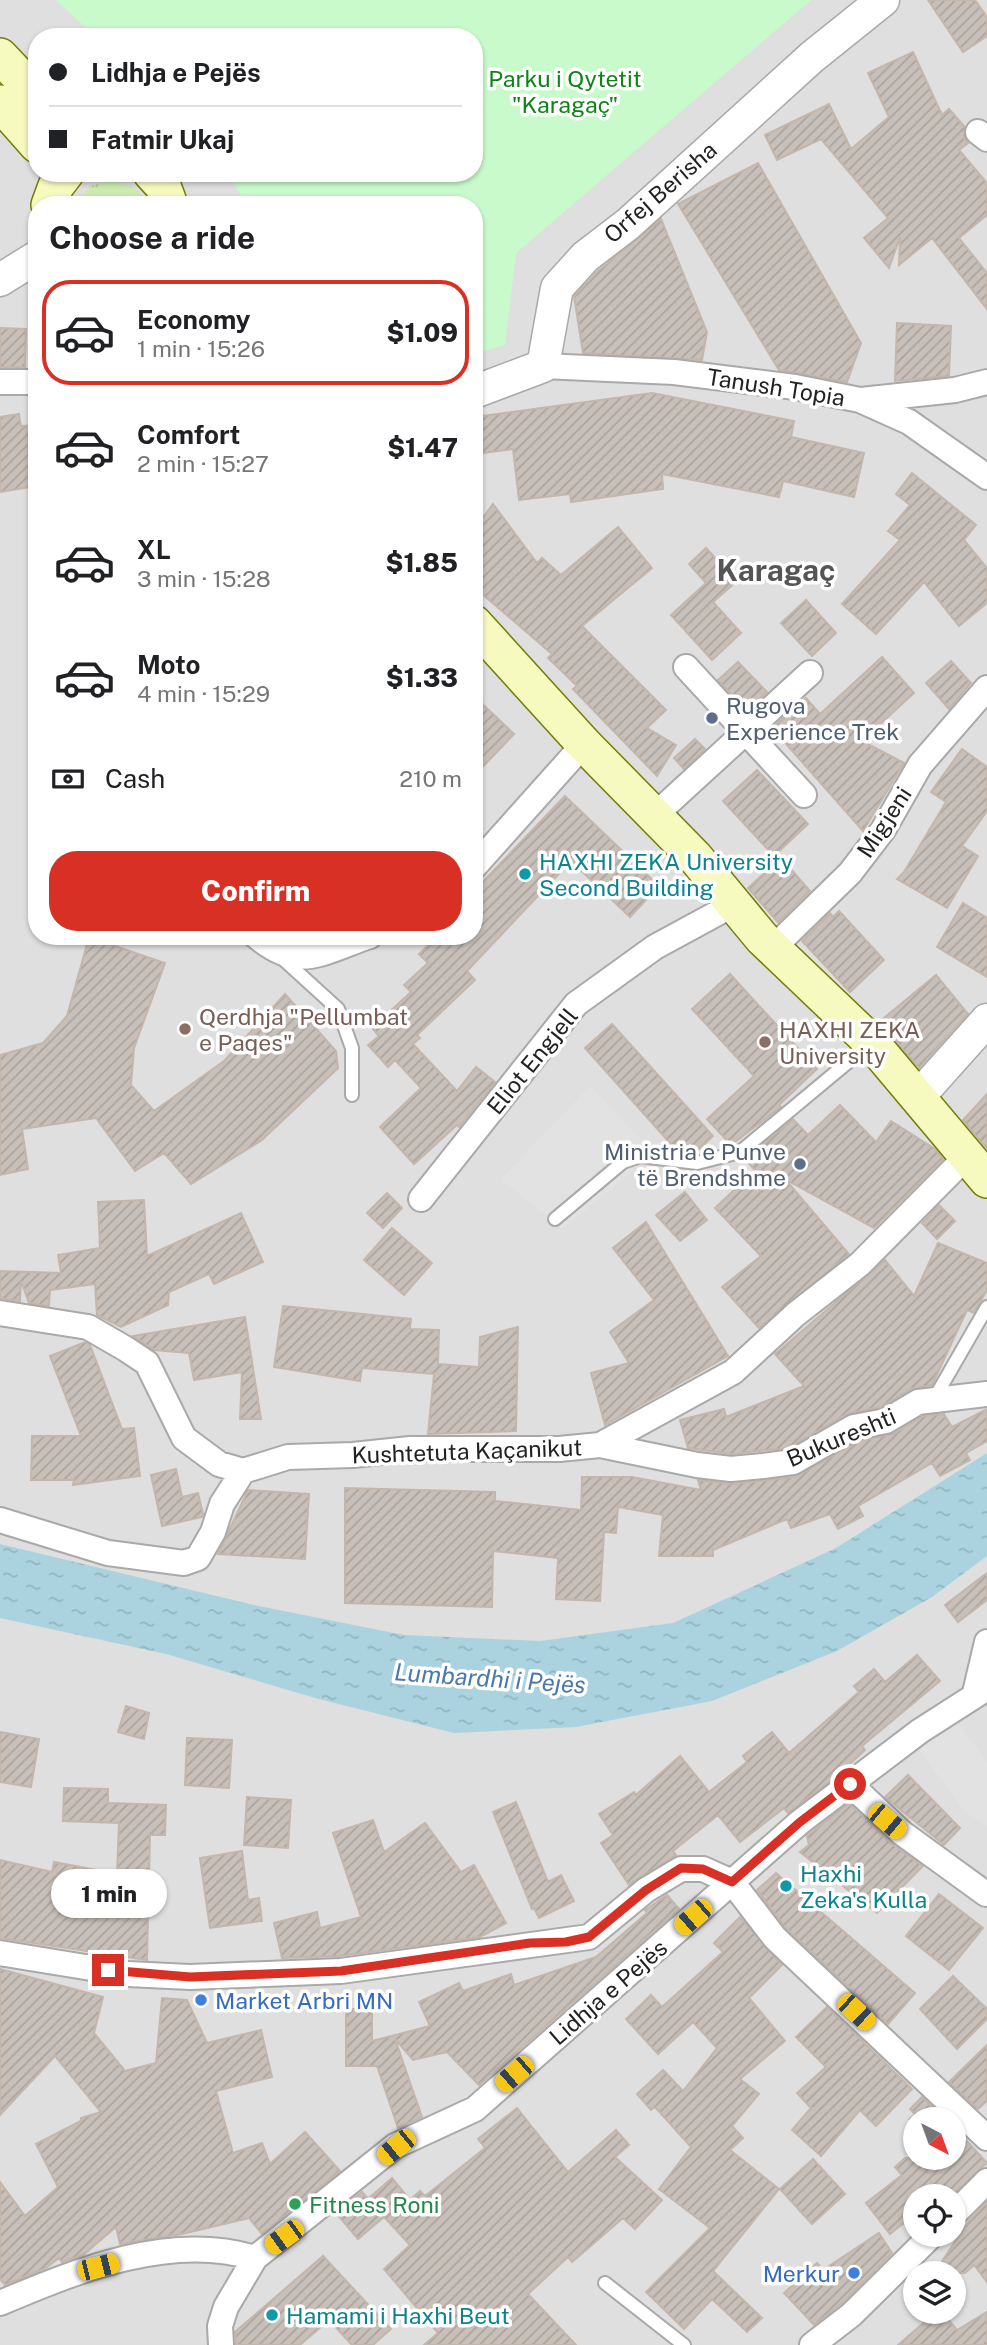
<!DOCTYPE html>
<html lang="en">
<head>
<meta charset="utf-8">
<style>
  :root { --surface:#fff; --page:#f6f6f6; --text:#202124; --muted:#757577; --line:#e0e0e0; --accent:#d93025 }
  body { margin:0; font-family:"Public Sans",sans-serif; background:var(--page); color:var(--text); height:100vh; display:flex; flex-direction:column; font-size:26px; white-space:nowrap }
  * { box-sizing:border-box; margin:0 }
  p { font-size:23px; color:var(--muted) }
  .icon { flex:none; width:38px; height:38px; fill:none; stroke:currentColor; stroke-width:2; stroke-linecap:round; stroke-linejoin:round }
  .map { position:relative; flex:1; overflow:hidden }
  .sheet { position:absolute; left:28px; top:196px; width:455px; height:749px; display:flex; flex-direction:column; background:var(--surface); border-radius:28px; box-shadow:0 2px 5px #0004 }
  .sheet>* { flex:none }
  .hud { position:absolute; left:28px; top:28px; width:455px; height:154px; border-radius:28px; box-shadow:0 2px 5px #0004; display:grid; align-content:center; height:154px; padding:0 21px; background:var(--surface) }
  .needle { width:46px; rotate:139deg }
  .tools { position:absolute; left:903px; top:2107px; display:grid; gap:14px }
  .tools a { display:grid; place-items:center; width:63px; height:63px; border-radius:50%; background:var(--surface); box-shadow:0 2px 5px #0004; font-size:35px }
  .end { position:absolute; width:32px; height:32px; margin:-16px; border:9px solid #d93025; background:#fff; box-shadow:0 0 0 4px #fff }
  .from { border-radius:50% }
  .bubble { position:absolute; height:49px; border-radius:24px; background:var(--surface); box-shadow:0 2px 5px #0004; font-size:23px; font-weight:800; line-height:49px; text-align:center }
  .car { position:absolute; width:21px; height:42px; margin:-21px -10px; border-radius:9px; box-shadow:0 0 5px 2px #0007; background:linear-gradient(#f5c518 24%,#345 0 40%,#f5c518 0 76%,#345 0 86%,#f5c518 0) }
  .hud b { display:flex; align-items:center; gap:24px; height:66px; font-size:26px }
  .hud b+b { border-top:2px solid var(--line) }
  .hud i { width:18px; height:18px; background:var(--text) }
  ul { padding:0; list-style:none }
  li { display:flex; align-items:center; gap:21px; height:105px; margin:0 14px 10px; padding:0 7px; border:4px solid transparent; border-radius:28px }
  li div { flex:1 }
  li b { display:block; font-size:26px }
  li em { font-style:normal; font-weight:800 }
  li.active { border-color:var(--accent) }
  li>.icon { width:63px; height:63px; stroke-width:1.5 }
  h2 { padding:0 21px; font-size:32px; line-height:84px }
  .pay { display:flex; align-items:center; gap:18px; height:77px; padding:0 21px; font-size:26px }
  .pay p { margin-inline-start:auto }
  .button { display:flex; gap:14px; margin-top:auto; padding:14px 21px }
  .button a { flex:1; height:80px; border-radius:28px; background:var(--accent); color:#fff; font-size:28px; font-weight:800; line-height:80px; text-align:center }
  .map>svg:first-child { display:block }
  .residential { fill:#e0dfdf; fill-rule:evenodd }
  .grass { fill:url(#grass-tufts) }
  .park { fill:#c8facc }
  .parking { fill:#e2e2e2 }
  .water { fill:url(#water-ripples) }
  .building { fill:url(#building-hatch); stroke:#c4b6ab; stroke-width:2 }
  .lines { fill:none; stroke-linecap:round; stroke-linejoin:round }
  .service-casing { stroke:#a9a9a9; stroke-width:16 }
  .minor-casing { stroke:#a9a9a9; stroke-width:28 }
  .tertiary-casing { stroke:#a9a9a9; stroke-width:35 }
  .secondary-casing { stroke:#707d05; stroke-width:38 }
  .service { stroke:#fff; stroke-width:12 }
  .minor { stroke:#fff; stroke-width:24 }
  .tertiary { stroke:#fff; stroke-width:32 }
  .secondary { stroke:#f7fabf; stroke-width:35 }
  .route { stroke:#d93025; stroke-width:9 }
  .service-dot { fill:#5c6f8a; stroke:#fff; stroke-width:2.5 }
  .culture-dot { fill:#0f9aa8; stroke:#fff; stroke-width:2.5 }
  .education-dot { fill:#8d6e63; stroke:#fff; stroke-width:2.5 }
  .shop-dot { fill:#3f7fe0; stroke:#fff; stroke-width:2.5 }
  .leisure-dot { fill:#2e9e5b; stroke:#fff; stroke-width:2.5 }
  .labels { text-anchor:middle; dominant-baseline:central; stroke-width:7; stroke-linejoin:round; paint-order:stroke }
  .park-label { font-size:23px; fill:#0c8416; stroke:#fff }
  .street-label { font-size:23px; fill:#222; stroke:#fff }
  .service-label { font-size:23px; fill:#4e5e75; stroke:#fff; text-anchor:start }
  .culture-label { font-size:23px; fill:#0d838f; stroke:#fff; text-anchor:start }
  .education-label { font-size:23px; fill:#785e54; stroke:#fff; text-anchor:start }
  .shop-label { font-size:23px; fill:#366cbe; stroke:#fff; text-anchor:start }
  .leisure-label { font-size:23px; fill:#27864d; stroke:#fff; text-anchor:start }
  .water-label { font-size:24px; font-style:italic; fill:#4a7aab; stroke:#fff }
  .district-label { font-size:30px; font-weight:bold; fill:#555; stroke:#fff }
</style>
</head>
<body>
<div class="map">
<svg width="987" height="2345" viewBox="0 0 987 2345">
  <defs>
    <pattern id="grass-tufts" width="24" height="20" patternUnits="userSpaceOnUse" patternTransform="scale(1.75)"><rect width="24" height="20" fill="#cdebb0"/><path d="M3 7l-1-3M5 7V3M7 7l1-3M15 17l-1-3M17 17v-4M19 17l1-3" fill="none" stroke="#b0c997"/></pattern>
    <pattern id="water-ripples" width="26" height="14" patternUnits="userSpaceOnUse" patternTransform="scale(1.75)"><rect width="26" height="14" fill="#aad3df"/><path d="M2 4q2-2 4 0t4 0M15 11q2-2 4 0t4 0" fill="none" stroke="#92b5bf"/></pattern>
    <pattern id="building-hatch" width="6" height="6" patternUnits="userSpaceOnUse" patternTransform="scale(1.75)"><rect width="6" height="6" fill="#c7bfb8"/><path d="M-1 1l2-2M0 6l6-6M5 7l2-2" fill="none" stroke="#aba49e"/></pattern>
  </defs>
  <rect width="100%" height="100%" fill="#f2efe9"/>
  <path class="residential" d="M0,0H987V2345H0ZM37,37H474V173H37ZM37,205H474V936H37ZM915,2119H954V2158H915ZM915,2196H954V2235H915ZM915,2273H954V2312H915Z"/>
  <path class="grass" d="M113,180L137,189L147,205H75L90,186Z"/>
  <path class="park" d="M56,0H811L516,253L505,345L474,354V205H247L227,173H474V37H96Z"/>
  <path class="parking" d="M590,1086L655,1153L562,1229L501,1179Z
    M956,1720L987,1762V1826L964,1811L918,1748Z"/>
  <path class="water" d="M987,1453V1556L932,1597L837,1651L712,1701L576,1727L454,1733L315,1698L166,1654L0,1618V1544L254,1605L404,1635L540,1641L673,1623L836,1548Z"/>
  <path class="building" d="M928,0H975L987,17V36L963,52Z
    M913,52L942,115L949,109L965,127L964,137L968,143L959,150L987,183V215L959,238L987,273V309L932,238L899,265L900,237L889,268L864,238L888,218L821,139L777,160L765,135L829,104L851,149L889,117L868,73Z
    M758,163L861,343L847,382L779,370L678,204Z
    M661,219L707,332L702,360L583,353L574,296L598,271Z
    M897,323L951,326L949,376L895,381Z
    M0,328L26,329L25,367H0Z
    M652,393L794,421L791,437L864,453L854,497L783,481L779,497L662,474L663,489L571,502L570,494L519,500L513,449L474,454V417Z
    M19,414L21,426L37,425V486L0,492V417Z
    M912,473L976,525L964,540L987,568V603L959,626L924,582L876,634L842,604L900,540L888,531L910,505L896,494Z
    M493,504L537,563L542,558L561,575L618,527L652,568L582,626L666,710L647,728L676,745L657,776L573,689L577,686L548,658L552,654L474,587V538L478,524Z
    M706,548L737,581L713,602L741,633L712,660L671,615L706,583L689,564Z
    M806,600L836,633L812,656L781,623Z
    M882,657L914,693L862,741L904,763L863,831L772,728L806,698L820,714Z
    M951,661L971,683L949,709L926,683Z
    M738,662L767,692L747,711L718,680Z
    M474,696L514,734L474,776Z
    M695,739L705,749L684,769L674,758Z
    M962,749L987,767V811L962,846L978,856L947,908L897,879L904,872L946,802L931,792Z
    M757,770L808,824L774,856L723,801Z
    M565,796L659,886L630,917L571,861L467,971L475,980L417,1035L420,1038L413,1044L457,1091L476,1067L495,1082L459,1127L457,1125L414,1164L380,1127L421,1088L395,1060L388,1067L368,1045L379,1036L372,1028L411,992L404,985L428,963L419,954L438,936H474V891Z
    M781,858L810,891L778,922L748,888Z
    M963,903L987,918V977L937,947Z
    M839,911L884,960L850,992L802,941L830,913L833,917Z
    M89,937L165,963L134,1048L131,1085L154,1111L224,1061L285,994L336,1051L338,1068L262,1140L191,1184L164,1153L135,1171L96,1118L22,1129L28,1169L0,1175V1055L43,1043L67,1016Z
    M730,974L817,1069L779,1105L781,1107L731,1145L707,1119L754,1076L692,1009Z
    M936,975L968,1014L919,1068L879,1022Z
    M612,1024L713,1136L694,1154L678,1152L585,1048Z
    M987,1094V1149L963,1120Z
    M840,1105L876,1142L891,1121L935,1149L943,1159L874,1228L785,1179L849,1254L759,1328L722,1287L761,1256L715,1208L755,1170L745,1159L793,1119L808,1135Z
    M685,1192L707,1220L680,1241L656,1215Z
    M387,1193L402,1208L383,1228L367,1213Z
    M144,1200L147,1256L241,1213L263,1262L214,1284L209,1274L169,1292L168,1305L121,1327L97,1315L95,1284L50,1290L49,1306L29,1303L21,1281L20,1301L0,1298V1271L61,1273L58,1255L100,1248L98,1202Z
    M939,1205L955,1221L937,1239L922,1223Z
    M646,1222L728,1356L605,1425L591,1373L629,1363L610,1332L654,1300L613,1248Z
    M392,1228L432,1263L404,1295L364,1260Z
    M938,1243L987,1263V1290L974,1313L967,1310L932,1385L911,1389L881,1407L847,1414L788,1448L731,1454L688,1448L680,1420L724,1409L726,1417L804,1386L775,1354L885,1260L914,1296Z
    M283,1306L411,1319L410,1329L439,1330L438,1364L479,1367L480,1337L518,1327L516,1431L428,1434L434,1374L362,1368L360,1381L274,1367Z
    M245,1317L261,1419H240L242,1372L194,1380L189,1353L154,1350L133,1336Z
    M85,1342L90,1345L122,1429L134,1428L140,1476L73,1485L74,1480H31L32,1436H81L50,1356Z
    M987,1409V1441L966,1453L970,1460L940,1476L932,1463L858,1506L863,1516L838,1529L830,1514L791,1528L787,1519L713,1550V1556H659L663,1515L618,1507L616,1533L604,1532L600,1601L556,1599L558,1558L493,1551L492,1607L345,1603V1488L495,1492V1501L581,1510L582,1477H632L701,1490L698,1480L732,1484L795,1477L859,1441L893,1434L923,1416L944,1414L952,1427Z
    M176,1469L182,1497L198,1493L203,1514L202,1517L162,1526L151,1475Z
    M248,1490L309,1494L305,1559L218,1554Z
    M987,1573V1600L958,1622L945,1605Z
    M917,1655L940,1681L862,1746L865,1750L833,1779L788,1813L784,1808L740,1842L718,1815L673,1851L676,1855L629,1885L601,1843L613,1835L599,1814L634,1792L636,1795L680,1756L709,1792L747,1762L743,1756L772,1732L789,1753L859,1692L854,1686L874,1669L885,1682Z
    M126,1706L149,1713L144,1739L118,1732Z
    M0,1732L39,1739L31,1787L0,1782Z
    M187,1738L232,1740L229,1788L185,1785Z
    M908,1775L960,1828L944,1845L885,1797Z
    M64,1788L108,1789V1803L166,1805L165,1835H150L147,1960L0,1938V1860L52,1872L54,1862L117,1874L119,1823L63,1821Z
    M247,1797L291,1800L288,1848L244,1845Z
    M516,1802L548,1882L561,1875L574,1901L539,1918L534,1908L532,1909L493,1812Z
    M849,1803L892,1844L923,1866L877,1913L800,1852L809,1845L807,1836Z
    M373,1820L384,1852L425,1823L461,1872L474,1865L506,1923L480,1937L340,1956L282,1958L274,1923L317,1912L320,1928L361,1917L333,1833Z
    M242,1851L248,1900L259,1898L262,1921L210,1928L200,1858Z
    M776,1873L915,1993L888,2024L786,1928L757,1890Z
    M939,1894L983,1928L949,1970L906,1936Z
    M667,1895L679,1909L479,2085L447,2052L413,2060L395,2039L422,2117L398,2128L377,2066H346V2009H372V2041L430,2026L419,2002L459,1983L463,1991L511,1974L514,1985L596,1957L647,1913L645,1910Z
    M740,1917L782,1965L749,1998L785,2041L740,2079L759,2094L732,2126L743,2138L730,2150L779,2189L713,2271L762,2318L747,2332L712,2299L684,2329L646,2292L710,2228L659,2189L691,2147L655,2107L651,2110L637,2094L663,2070L683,2091L717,2048L693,2022L658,2054L626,2019L651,1995L662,2007L723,1952L714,1943Z
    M0,1969L103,1997L94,2033L125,2071L156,2063L162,1998L187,2000L207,2043L261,2030L272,2077L216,2091L233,2153L262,2143L270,2164L305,2132L340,2171L262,2234L249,2218L182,2234L120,2244L116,2227L83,2255L62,2262L59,2258L46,2268L5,2285L0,2279V2182L25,2216L58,2187L36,2144L81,2121V2118L101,2112L55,2056L0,2115Z
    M953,1976L987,2009V2019L957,2049L920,2009Z
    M827,2007L912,2089L876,2126L860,2110L821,2156L792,2130L811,2108L797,2093L826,2067L796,2037Z
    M987,2045V2101L978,2109L949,2082Z
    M922,2097L945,2119H910L915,2114L910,2109Z
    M517,2108L568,2172L616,2130L629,2145L615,2157L662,2200L635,2229L623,2218L572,2262L568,2257L528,2294L576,2345H424L438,2333L384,2269L410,2245L384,2217L358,2239L336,2213L362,2192L368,2199L392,2178L410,2200L420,2191L425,2196L485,2148L478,2139Z
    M954,2127L987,2163L951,2196H915V2214L890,2234L866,2203L902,2175L895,2167L905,2158H954Z
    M813,2159L845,2194L812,2224L780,2189Z
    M987,2202V2282L974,2265L965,2273H934L969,2221Z
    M879,2233L892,2253L841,2304L814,2325L784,2293L817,2263L823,2270Z
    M323,2256L391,2329L373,2345H352L329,2320L300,2345H236L235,2332Z
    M936,2312H942L957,2330L987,2312V2345H898Z"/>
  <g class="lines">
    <g class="service-casing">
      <path id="service" d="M282,958L338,1009L352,1048V1095
        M555,1219L623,1162L641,1156L697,1163L740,1152L871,1043
        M934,1399L987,1307
        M605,2283L684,2345"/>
    </g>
    <g class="minor-casing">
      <path id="minor" d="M978,132L987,139
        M543,366L674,372L795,387L860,400L909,422L987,477
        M0,382H37
        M861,400L955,390L987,382
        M686,667L804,795
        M655,815L810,673
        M474,867L584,744
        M256,936C299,973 322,952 370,936
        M773,948L850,873L883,830L920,765L987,688
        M421,1199L576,1004L655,947L736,903
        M0,1313L88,1327L126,1349L147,1363L184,1438L219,1464L243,1471
        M600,1445L697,1465L731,1469L763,1466L793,1462L854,1427L886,1421L918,1402L987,1394
        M0,1520L108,1553L184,1563L198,1558L213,1532L222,1504L243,1471L288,1457L353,1455L410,1449H559L600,1445L733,1372L796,1314L860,1264L968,1155
        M975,1693L987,1642
        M850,1784L902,1833L986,1894
        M0,1953L128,1974L190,1977L341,1971L589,1937L646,1890L681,1869H703L732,1882L775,1938L987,2138
        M954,2214L987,2181
        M0,2303C78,2270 171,2232 255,2258
        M221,2345L220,2326L226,2307L255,2258L395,2146L475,2109L800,1822L920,1731L987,1688
        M812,2345L851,2315L932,2235"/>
    </g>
    <g class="tertiary-casing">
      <path id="tertiary" d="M0,280L37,257
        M474,392L543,366L557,288L585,257L628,224L812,57L883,0
        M919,1096L987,1020"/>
    </g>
    <g class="secondary-casing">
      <path id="secondary" d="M0,56L37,95
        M0,103L37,145
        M151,173L163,186L170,205
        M49,205L56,186L66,173
        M474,623L584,744L695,857L762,938L871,1042L987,1180"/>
    </g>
    <use href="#service" class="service"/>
    <use href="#minor" class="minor"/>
    <use href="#tertiary" class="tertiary"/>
    <use href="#secondary" class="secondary"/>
  </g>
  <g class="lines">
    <path class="route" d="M108,1970L190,1977L341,1971L530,1943L566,1942L589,1937L646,1890L681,1868L703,1869L732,1882L800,1822L850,1784"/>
  </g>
  <g class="service-dot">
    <circle cx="712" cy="718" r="7"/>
    <circle cx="800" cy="1164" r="7"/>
  </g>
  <g class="culture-dot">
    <circle cx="525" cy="874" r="7"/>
    <circle cx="786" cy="1886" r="7"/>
    <circle cx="272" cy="2315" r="7"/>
  </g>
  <g class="education-dot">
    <circle cx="185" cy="1029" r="7"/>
    <circle cx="765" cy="1042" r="7"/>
  </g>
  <g class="shop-dot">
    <circle cx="201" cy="2000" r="7"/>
    <circle cx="854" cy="2273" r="7"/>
  </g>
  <circle class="leisure-dot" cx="295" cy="2204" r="7"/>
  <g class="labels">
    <g class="park-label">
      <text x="565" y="78">Parku i Qytetit<tspan x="565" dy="26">"Karagaç"</tspan></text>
    </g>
    <g class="street-label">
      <text transform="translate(660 192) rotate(-41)">Orfej Berisha</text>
      <text transform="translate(776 387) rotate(9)">Tanush Topia</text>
      <text transform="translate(884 822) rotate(-57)">Migjeni</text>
      <text transform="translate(532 1061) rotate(-51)">Eliot Engjell</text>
      <text transform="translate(841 1437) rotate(-23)">Bukureshti</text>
      <text transform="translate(467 1451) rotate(-2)">Kushtetuta Kaçanikut</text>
      <text transform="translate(608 1992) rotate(-41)">Lidhja e Pejës</text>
    </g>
    <g class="service-label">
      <text x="726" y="705">Rugova<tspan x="726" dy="26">Experience Trek</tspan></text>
      <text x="786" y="1151" text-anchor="end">Ministria e Punve<tspan x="786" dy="26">të Brendshme</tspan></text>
    </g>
    <g class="culture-label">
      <text x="539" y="861">HAXHI ZEKA University<tspan x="539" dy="26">Second Building</tspan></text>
      <text x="800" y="1873">Haxhi<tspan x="800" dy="26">Zeka's Kulla</tspan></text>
      <text x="286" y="2315">Hamami i Haxhi Beut</text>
    </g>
    <g class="education-label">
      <text x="199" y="1016">Qerdhja "Pellumbat<tspan x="199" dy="26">e Paqes"</tspan></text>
      <text x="779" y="1029">HAXHI ZEKA<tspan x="779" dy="26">University</tspan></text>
    </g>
    <g class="shop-label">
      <text x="215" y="2000">Market Arbri MN</text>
      <text x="840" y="2273" text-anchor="end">Merkur</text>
    </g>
    <g class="leisure-label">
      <text x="309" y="2204">Fitness Roni</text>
    </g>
    <g class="water-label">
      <text transform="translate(490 1678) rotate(4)">Lumbardhi i Pejës</text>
    </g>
    <g class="district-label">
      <text x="776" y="570">Karagaç</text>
    </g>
  </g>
</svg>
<div class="tools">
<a><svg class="needle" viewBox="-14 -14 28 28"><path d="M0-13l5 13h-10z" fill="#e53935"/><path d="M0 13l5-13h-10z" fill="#757577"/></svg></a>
<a><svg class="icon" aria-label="locate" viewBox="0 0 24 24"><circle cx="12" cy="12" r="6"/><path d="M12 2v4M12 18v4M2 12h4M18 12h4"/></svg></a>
<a><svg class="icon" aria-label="layers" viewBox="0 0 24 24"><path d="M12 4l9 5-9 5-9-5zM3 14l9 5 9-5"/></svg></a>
</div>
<i class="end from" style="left:850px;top:1784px"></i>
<i class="end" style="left:108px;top:1970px"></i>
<div class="bubble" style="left:51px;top:1869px;width:116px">1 min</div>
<i class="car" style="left:887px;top:1821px;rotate:130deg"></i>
<i class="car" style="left:693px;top:1917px;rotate:229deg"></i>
<i class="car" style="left:856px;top:2012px;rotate:133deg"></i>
<i class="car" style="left:514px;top:2074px;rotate:229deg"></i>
<i class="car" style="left:396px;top:2147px;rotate:231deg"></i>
<i class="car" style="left:284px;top:2237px;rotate:234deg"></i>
<i class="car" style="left:98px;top:2267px;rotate:76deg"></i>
<div class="hud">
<b><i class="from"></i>Lidhja e Pejës</b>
<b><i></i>Fatmir Ukaj</b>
</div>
<section class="sheet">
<h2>Choose a ride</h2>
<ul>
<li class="active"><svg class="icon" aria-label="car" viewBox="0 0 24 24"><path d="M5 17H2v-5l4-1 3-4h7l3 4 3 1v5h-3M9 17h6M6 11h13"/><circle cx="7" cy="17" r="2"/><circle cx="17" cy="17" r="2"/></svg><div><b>Economy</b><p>1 min · 15:26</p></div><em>$1.09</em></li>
<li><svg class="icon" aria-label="car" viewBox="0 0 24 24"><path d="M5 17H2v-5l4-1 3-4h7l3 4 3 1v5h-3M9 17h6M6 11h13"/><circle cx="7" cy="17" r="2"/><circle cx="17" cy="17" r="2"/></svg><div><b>Comfort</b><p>2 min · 15:27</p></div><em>$1.47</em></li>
<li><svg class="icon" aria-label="car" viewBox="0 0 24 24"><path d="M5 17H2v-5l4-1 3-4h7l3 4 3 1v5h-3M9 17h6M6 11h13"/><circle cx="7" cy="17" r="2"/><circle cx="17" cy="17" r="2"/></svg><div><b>XL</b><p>3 min · 15:28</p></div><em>$1.85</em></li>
<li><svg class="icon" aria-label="car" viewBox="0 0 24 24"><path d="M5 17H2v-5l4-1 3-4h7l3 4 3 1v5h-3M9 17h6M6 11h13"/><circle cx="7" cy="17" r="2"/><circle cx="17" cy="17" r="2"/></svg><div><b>Moto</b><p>4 min · 15:29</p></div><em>$1.33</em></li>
</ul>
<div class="pay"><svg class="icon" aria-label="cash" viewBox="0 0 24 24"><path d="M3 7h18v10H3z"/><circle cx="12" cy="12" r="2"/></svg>Cash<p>210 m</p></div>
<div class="button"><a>Confirm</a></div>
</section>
</div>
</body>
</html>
